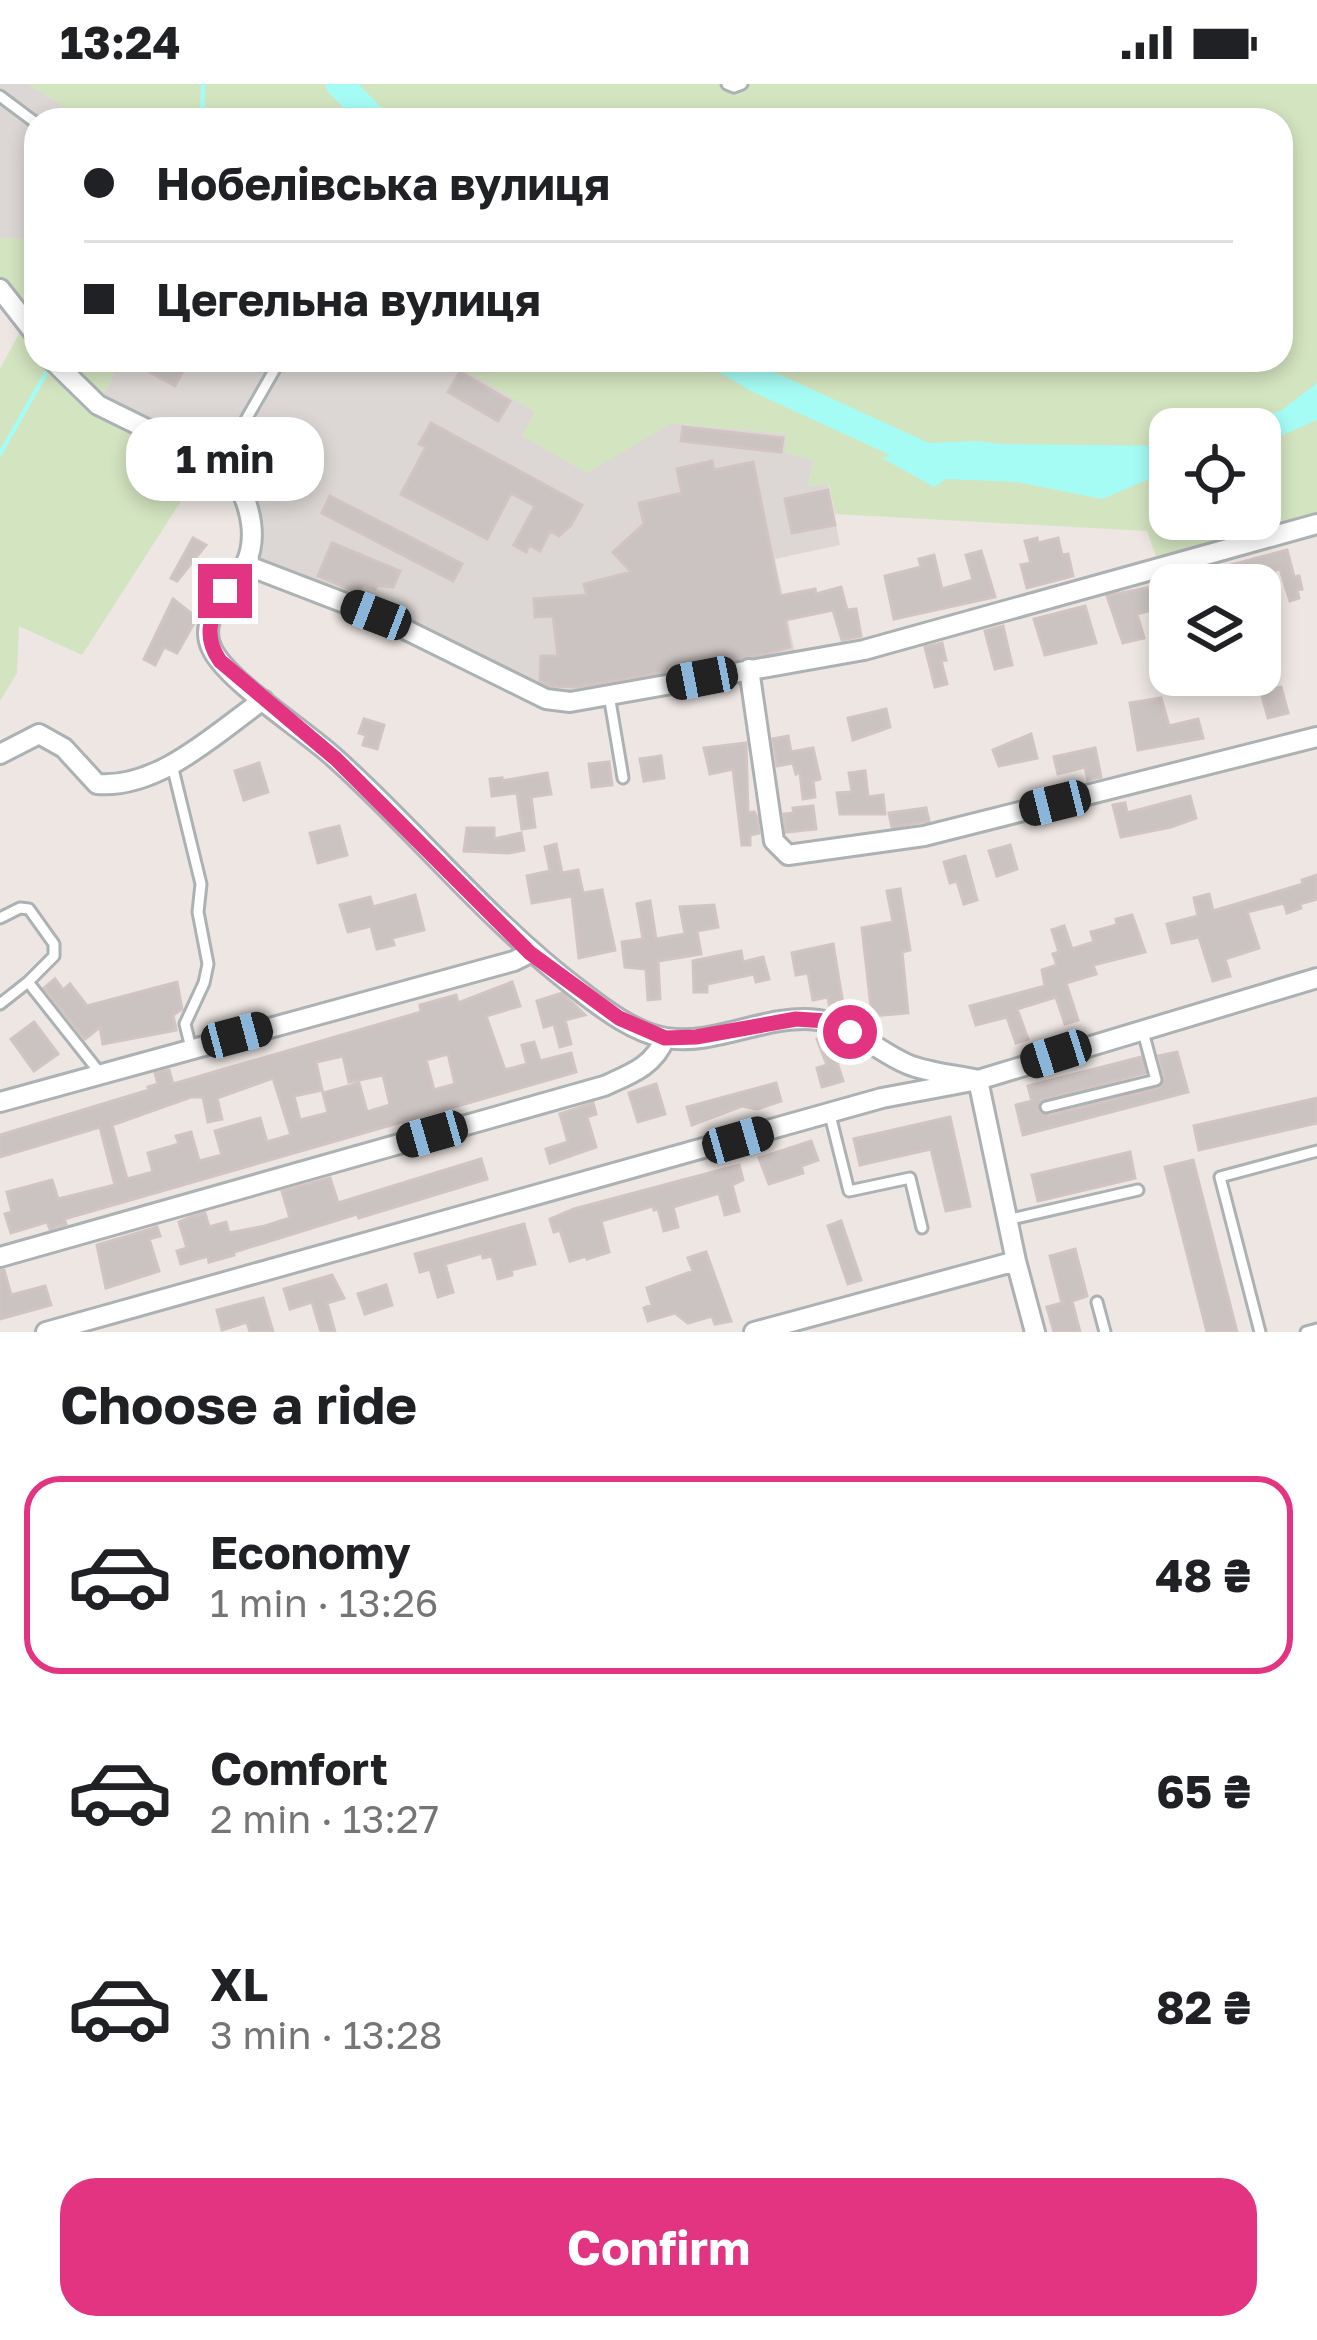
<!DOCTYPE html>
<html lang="en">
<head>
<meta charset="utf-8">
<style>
  :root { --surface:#fff; --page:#f2f2f2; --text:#202124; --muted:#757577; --line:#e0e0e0; --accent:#e33482 }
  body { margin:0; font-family:"Golos Text",sans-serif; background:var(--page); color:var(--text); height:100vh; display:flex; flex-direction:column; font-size:45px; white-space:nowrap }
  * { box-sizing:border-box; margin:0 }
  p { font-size:39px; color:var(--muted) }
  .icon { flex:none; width:66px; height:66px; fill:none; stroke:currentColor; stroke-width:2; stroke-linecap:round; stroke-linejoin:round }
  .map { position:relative; height:1248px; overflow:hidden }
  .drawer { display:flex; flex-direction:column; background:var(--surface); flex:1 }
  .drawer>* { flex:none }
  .banner { position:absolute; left:24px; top:24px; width:1269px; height:264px; border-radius:36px; box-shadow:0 6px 18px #0003; display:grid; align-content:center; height:264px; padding:0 60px; background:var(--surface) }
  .controls { position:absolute; left:1149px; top:324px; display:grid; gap:24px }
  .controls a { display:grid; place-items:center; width:132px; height:132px; border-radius:24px; background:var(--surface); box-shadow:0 6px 18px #0003; font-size:60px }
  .end { position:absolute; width:54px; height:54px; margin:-27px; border:15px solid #e33482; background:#fff; box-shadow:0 0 0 6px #fff }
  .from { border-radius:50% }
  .bubble { position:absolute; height:84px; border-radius:36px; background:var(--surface); box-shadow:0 6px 18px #0003; font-size:39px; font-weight:700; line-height:84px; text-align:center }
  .car { position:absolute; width:36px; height:72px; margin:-36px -18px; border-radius:15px; box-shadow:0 0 9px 3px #0007; background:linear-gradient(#222 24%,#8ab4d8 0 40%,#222 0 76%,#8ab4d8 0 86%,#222 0) }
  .banner b { display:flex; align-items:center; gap:42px; height:114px; font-size:45px }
  .banner b+b { border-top:3px solid var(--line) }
  .banner i { width:30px; height:30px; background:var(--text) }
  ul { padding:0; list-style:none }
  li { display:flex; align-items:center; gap:36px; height:198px; margin:0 24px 18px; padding:0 36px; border:6px solid transparent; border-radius:36px }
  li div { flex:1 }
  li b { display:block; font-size:45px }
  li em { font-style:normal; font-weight:700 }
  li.on { border-color:var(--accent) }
  li>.icon { width:108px; height:108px; stroke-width:1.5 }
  h2 { padding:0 60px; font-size:54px; line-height:144px }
  .primary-button { display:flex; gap:24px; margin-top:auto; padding:24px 60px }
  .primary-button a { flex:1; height:138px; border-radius:36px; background:var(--accent); color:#fff; font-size:48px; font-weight:700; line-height:138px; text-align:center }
  .status { display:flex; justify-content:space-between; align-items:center; height:84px; padding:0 60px; background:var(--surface); direction:ltr }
  .status svg { height:33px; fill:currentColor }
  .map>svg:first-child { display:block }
  .industrial { fill:#dcd7d5 }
  .green { fill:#d3e4c0; fill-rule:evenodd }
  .water { fill:#a5fcf4 }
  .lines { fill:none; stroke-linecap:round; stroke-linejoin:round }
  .stream { stroke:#a5fcf4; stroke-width:4.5 }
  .river { stroke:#a5fcf4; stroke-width:27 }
  .building { fill:#cac3c2; stroke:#d2c4c2; stroke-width:3; fill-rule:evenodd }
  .lane-casing { stroke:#acb2b3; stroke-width:15 }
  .street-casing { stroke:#acb2b3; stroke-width:24 }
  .lane { stroke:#fff; stroke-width:9 }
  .street { stroke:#fff; stroke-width:18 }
  .route { stroke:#e33482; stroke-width:15 }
</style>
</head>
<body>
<div class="status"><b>13:24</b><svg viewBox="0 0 49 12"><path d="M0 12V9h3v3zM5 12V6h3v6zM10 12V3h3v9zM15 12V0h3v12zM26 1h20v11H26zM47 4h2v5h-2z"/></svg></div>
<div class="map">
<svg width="1317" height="1248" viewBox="0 0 1317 1248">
  <rect width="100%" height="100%" fill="#ede6e3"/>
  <path class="industrial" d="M0,0H27L65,23L71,36H36V149L24,155L0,154Z
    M121,276H458L456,280L536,328L522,352L648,351L671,339L787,350L814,376L808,402L828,399L840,461L775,475L796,573L593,611H550L259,478L252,412L236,396L98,321Z"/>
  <path class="green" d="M27,0H1317V440L1160,483L1147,447L835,430L829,400L808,403L814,376L785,369L786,350L672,339L587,389L522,352L535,328L456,280L458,276H1281V36H71L64,23ZM1170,345H1260V435H1170Z
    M36,149V276H121L98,321L208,375L82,571L19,542L17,589L0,617V285L27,235L0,205V154L24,155Z"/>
  <path class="water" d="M1317,299V336L1260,361V345H1229L1282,326Z
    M978,357L1001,360L1170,362V404L1147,396L1102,415L1017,398L946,395L934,403L882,374L926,359Z"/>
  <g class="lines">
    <path class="stream" d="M202,36L203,0
      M0,370L46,289"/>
    <path class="river" d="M339,0L375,36
      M725,276L757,295L940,379"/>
  </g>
  <path class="building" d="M154,276H189L175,302L148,287Z
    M460,288L510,317L498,337L448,308Z
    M431,339L582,421L571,441L559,452L550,447L540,467L529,461L526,468L514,461L535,422L511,409L487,455L401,410L426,363L419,360Z
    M683,343L783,354L781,368L681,357Z
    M712,377L714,386L753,378L780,512L815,505L816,510L841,503L847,526L856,525L861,552L842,556L833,526L785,536L790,563L766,570L577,603L550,602L540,597L541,572H558L553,532L535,533L534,515L587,511L584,500L631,488L613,468L644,440L639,419L682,409L677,385Z
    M828,406L835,441L792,449L785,415Z
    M330,412L462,480L453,497L322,429Z
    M193,454L206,461L177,497L171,494Z
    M1037,454L1038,459L1058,454L1062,471L1068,470L1073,492L1027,504L1021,481L1031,479L1025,457Z
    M332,459L400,487L393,503L377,501L375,505L363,500L359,509L318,492Z
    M1287,466L1294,493L1299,492L1302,505L1297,506L1299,514L1290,517L1280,485L1254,492L1257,501H1172L1171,497Z
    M981,467L995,513L894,535L885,492L921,483L919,475L934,471L942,505L973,496L966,471Z
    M1161,501L1167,522L1137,530L1144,554L1123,559L1107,512Z
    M173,515L197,534L177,569L164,563L155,581L144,575Z
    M1085,522L1096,559L1045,571L1034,535Z
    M1003,542L1012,581L995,585L985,547Z
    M942,559L946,576L941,577L947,600L935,603L925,563Z
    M1281,603L1288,629L1268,634L1261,608Z
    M1161,614L1169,642L1198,635L1203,654L1138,666L1130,619Z
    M886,625L890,643L853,656L848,634Z
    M364,635L384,641L377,665L363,661L366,651L359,649Z
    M1031,650L1037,674L999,682L993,666Z
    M788,652L791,668L813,664L820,695L813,697L815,713L803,715L800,688L796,690L793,679L777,682L773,655Z
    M746,659L748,729L754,728L757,733L759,749L750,751V761H742L733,685L710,690L704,664Z
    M1095,664L1101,693L1088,696L1085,683L1058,690L1054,673Z
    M661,672L664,694L644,697L640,675Z
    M609,678L612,701L592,703L589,680Z
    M259,679L268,708L244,716L235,687Z
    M865,687L868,713L883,711L885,730H840L837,709L852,708L849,689Z
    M547,689L551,710L531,713L535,743L522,745L517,709L492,712L490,695L502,694V697Z
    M1190,712L1196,734L1171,743L1121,753L1113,721L1125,719L1127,729Z
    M813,722L816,745L786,748L784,730L794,729L793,724Z
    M926,724L929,737L892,743L889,729Z
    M339,742L347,771L318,779L310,749Z
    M467,744H494V755L521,749L524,766L509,769L464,767Z
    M556,760L562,789L578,786L583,809L602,806L615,866L579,874L572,812L532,819L527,792L550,787L545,763Z
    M1010,761L1017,785L997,792L989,767Z
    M965,772L977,816L964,820L957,797L950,799L944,778Z
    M1317,791V815L1300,820L1301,824L1287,829L1284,819L1247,828L1259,864L1225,875L1230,892L1213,897L1199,853L1172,859L1167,840L1198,832L1194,814L1209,810L1213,827L1303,800L1302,796Z
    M900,805L910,866L902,868L908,929L872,932L862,844L893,838L887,807Z
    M415,811L424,846L392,854L394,861L377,865L371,842L348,848L340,821L370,813L373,823Z
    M650,817L656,855L685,850L680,823L714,821L718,843L697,847L701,870L658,877L660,915L648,916L646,885L625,883L622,858L643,855L637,820Z
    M1132,831L1145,868L1093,881L1096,890L1066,899L1078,936L1065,940L1056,913L1017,925L1028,955L1016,959L1007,933L976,941L970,922L1045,902L1042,886L1057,881L1053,870L1059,868L1052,846L1064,842L1072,865L1094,858L1091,848L1117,841L1116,835Z
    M833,860L844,926L837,927L830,925L828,913L813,916L808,889L796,891L792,869Z
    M741,867L743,878L763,873L769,895L756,898L754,890L707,900V908H694L693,877Z
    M55,895L63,906L70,900L87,922L177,898L182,925L173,931L176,946L103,960L100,943L85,955L44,904Z
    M512,898L520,922L486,932L505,986L527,980L522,961L534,958L540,977L571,969L576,988L64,1135L66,1140L50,1145L47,1138L11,1149L5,1130L12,1128L7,1108L52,1096L58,1115L115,1101L100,1043L0,1073V1051L149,1006L148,1003L158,1000L155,989L169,986L173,1000L421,928L420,921L456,911L458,919ZM448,970L455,1000L434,1006L426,976ZM343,972L349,998L383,991L390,1021L367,1028L359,999L323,1009L328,1029L300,1036L294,1012L322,1006L316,978ZM273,994L291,1051L267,1058L260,1034L215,1047L222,1071L199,1077L191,1048L176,1052L179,1060L148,1069L153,1088L127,1095L112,1041L191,1013H203L208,1038L222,1035L217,1014Z
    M562,909L585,931L565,936L571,960L560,963L554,940L544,943L537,917Z
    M34,938L58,970L34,987L11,955Z
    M826,951L829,953L843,997L822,1003L817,984L827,981L817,955Z
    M1177,968L1188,1008L1023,1051L1016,1021L1032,1017L1028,1002L1141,973L1145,989L1041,1016L1038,1026L1048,1032L1159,1004L1165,995L1159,972Z
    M776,999L781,1017L757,1025L742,1022L692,1041L687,1023Z
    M656,1000L665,1030L638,1038L629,1009Z
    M1317,1014V1039L1199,1066L1194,1042Z
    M593,1019L596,1030L587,1033L596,1063L550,1079L546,1065L568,1058L560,1030Z
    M950,1033L970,1122L946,1127L931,1065L860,1081L854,1055Z
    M811,1057L818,1076L801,1082L803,1089L769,1100L759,1074Z
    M1130,1068L1135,1094L1038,1117L1032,1091Z
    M481,1075L487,1095L359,1134L357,1130L234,1168V1171L209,1178L208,1172L181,1180L177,1167L187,1164L179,1138L191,1133L205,1129L209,1143L226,1138L229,1149L265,1142L290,1134L282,1107L330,1094L338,1119Z
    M1193,1076L1237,1248H1207L1165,1083Z
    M739,1081L743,1096L732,1101L739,1127L725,1131L719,1109L673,1123L678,1143L664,1147L658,1124L654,1126L653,1122L601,1137L609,1168L587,1175L586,1172L570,1177L560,1146L554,1148L550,1135L574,1125Z
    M841,1137L861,1196L848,1200L828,1142Z
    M524,1140L535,1180L511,1186L512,1191L498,1195L492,1172L483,1174L482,1169L445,1180L453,1208L438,1213L430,1185L420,1188L415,1170Z
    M157,1143L160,1152L149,1155L159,1187L106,1204L97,1161Z
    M1075,1165L1087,1212L1072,1217L1080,1248H1054L1047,1223L1062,1219L1050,1172Z
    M706,1168L731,1237L715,1240L712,1232L688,1239L675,1229L648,1237L644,1224L652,1221L647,1204L693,1187L688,1174Z
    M0,1186H4L11,1211L45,1202L51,1221L0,1235Z
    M332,1191L344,1214L327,1219L335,1248H321L312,1218L290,1225L284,1205Z
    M386,1201L392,1221L365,1230L358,1210Z
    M263,1214L273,1248H250L247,1238L222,1246L217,1226Z"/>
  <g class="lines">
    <g class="lane-casing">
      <path id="lane" d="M727,0L734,3L742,0
        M0,12L36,39
        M220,381L280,276
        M609,611L623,694
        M172,681L201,800L198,828L208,880L204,899L185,940L191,964
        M0,834L20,824L29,825L54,860V872L28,898
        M0,920L28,898L100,989
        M1046,1023L1156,996L1142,944
        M830,1031L849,1107L910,1094L922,1144
        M1007,1136L1138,1106
        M1097,1218L1105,1248
        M1260,1248L1220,1093L1317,1067
        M1306,1248L1317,1245"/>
    </g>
    <g class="street-casing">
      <path id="street" d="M0,205L36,251
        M52,276L98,321L220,381C247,401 260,448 246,479C234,507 194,533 213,567C231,600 306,647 336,675C419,750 489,838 579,906C603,925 635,949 666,954C716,962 768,929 818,936C851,940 878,968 907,980C928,989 956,991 978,996L1016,1177L1035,1248
        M246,481L376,531L546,615L570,618L864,566L1317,440
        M749,585L774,757L788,771L924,752L1317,653
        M0,670L39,650L64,664L97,700C159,705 216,649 263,616
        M0,1018L514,877L530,869
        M0,1173L604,1002C631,990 654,982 665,954
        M46,1248L882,1014L978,996L1317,894
        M754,1248L1016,1177"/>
    </g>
    <use href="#lane" class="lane"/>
    <use href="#street" class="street"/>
  </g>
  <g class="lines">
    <path class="route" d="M225,507C211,532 202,551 220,577L336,675L530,869L619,934L665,954L696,953L796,935L826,937L850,948"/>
  </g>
</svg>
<div class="controls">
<a><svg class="icon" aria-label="locate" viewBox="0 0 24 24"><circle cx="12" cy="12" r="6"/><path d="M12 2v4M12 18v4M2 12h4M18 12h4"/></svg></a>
<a><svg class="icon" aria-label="layers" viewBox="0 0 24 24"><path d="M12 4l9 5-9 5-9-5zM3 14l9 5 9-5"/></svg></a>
</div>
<i class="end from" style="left:850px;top:948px"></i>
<i class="end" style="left:225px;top:507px"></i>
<div class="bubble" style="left:126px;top:333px;width:198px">1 min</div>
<i class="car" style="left:376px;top:531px;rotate:291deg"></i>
<i class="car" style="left:702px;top:594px;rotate:259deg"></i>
<i class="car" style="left:1055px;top:719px;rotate:256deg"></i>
<i class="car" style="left:237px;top:951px;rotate:75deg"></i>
<i class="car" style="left:1056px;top:970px;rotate:252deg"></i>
<i class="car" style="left:432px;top:1050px;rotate:254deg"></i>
<i class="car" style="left:738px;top:1056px;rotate:74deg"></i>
<div class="banner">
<b><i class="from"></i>Нобелівська вулиця</b>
<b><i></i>Цегельна вулиця</b>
</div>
</div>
<section class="drawer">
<h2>Choose a ride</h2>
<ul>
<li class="on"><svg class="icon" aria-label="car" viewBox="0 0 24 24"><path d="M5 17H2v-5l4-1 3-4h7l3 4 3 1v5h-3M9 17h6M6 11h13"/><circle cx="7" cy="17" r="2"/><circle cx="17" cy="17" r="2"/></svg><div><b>Economy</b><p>1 min · 13:26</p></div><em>48 ₴</em></li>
<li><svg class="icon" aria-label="car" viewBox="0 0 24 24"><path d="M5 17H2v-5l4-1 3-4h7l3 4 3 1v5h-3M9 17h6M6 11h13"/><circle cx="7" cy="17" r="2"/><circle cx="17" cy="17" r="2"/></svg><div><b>Comfort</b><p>2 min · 13:27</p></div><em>65 ₴</em></li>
<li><svg class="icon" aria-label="car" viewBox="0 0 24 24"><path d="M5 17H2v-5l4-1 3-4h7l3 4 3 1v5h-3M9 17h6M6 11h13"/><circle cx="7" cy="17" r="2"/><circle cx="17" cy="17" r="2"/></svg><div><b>XL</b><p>3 min · 13:28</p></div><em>82 ₴</em></li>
</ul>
<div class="primary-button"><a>Confirm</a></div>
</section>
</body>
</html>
